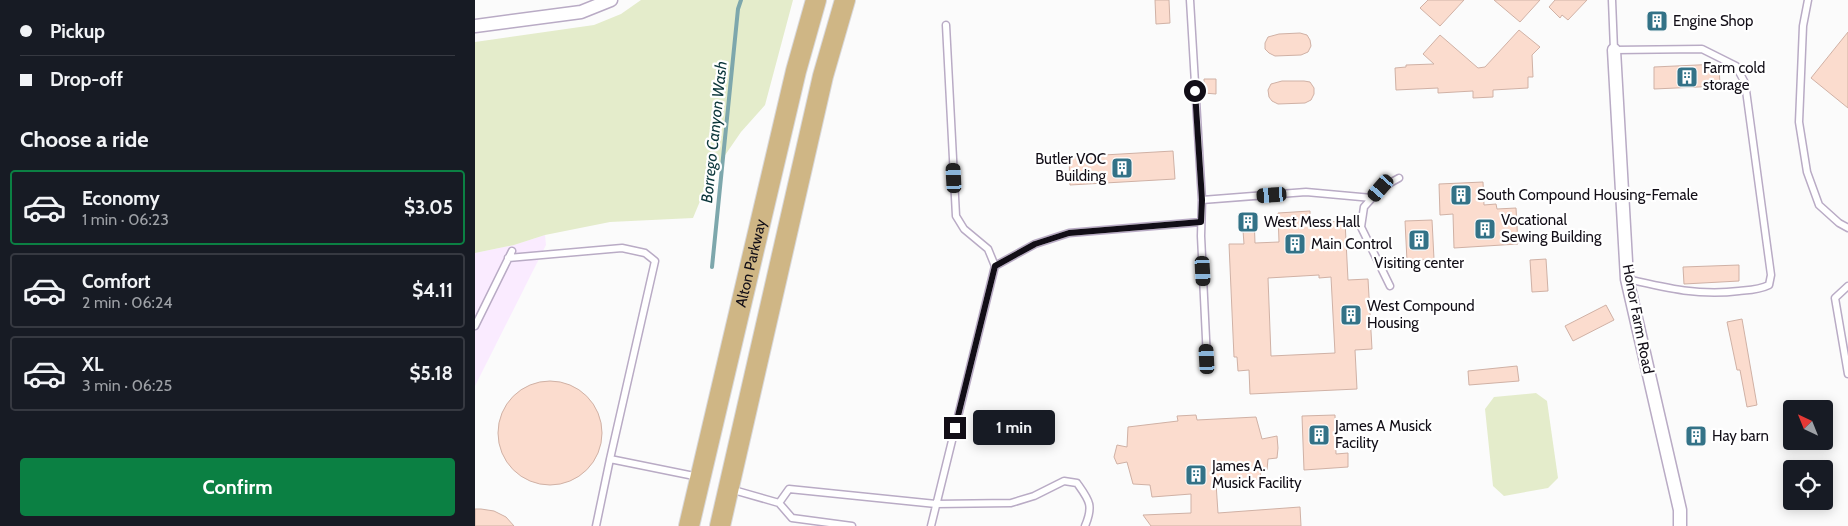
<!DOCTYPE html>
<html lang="en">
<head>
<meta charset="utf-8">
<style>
  :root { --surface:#171b24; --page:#242831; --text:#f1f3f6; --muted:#9ea1a6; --line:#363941; --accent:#0b8043 }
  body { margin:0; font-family:Cabin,sans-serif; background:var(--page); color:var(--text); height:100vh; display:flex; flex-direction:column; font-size:19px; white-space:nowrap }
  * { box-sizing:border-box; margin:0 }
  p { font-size:16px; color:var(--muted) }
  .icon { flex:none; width:28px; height:28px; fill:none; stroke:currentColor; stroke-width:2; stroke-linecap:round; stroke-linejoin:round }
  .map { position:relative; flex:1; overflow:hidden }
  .panel { display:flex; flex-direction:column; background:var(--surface); width:475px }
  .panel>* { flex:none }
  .hud { display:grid; align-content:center; height:110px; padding:0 20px; background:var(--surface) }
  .needle { width:32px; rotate:317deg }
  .buttons { position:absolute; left:1308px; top:400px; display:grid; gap:10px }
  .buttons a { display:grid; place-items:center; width:50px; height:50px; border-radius:5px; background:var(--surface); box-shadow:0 2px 12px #0003; font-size:25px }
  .end { position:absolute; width:22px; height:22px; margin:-11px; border:6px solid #120e17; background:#fff; box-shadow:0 0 0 2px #fff }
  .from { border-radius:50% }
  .bubble { position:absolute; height:35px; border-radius:5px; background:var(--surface); box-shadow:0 2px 12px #0003; font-size:16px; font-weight:700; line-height:35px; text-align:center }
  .car { position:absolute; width:15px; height:30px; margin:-15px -8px; border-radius:6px; box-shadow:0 0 4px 1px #0007; background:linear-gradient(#222 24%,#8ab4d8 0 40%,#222 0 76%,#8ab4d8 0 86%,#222 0) }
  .hud b { display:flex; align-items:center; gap:18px; height:48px; font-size:19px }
  .hud b+b { border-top:1px solid var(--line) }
  .hud i { width:12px; height:12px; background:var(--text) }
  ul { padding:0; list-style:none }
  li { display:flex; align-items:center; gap:15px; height:75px; margin:0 10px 8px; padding:0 10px; border:2px solid var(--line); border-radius:5px }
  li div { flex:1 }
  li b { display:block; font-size:19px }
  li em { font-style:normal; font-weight:700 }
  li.active { border-color:var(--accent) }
  li>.icon { width:45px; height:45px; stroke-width:1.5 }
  h2 { padding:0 20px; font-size:22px; line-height:60px }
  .action { display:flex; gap:10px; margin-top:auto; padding:10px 20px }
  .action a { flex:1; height:58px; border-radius:5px; background:var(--accent); color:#fff; font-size:20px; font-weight:700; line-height:58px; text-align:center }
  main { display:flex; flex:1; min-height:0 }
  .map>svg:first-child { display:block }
  .industrial { fill:#faebff }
  .green { fill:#e4eccb }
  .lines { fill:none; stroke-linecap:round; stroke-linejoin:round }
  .stream { stroke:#7da7ac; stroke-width:4 }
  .building { fill:#fbdcce; stroke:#d0b1a5; fill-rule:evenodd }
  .lane-casing { stroke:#b9abc5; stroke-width:9 }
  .street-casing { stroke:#b9abc5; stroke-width:15 }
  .primary-casing { stroke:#d9d8da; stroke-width:22 }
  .lane { stroke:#fff; stroke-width:6 }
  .street { stroke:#fff; stroke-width:12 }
  .primary { stroke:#cfb685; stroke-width:20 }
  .route { stroke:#120e17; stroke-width:6 }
  .labels { text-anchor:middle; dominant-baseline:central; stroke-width:4.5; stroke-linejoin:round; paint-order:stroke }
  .poi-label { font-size:15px; fill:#120e17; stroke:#fff; text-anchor:start }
  .street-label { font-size:15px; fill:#120e17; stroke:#fff }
  .water-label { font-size:16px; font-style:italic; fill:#0c373b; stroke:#fff }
</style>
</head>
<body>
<main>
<section class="panel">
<div class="hud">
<b><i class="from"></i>Pickup</b>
<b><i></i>Drop-off</b>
</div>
<h2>Choose a ride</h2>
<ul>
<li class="active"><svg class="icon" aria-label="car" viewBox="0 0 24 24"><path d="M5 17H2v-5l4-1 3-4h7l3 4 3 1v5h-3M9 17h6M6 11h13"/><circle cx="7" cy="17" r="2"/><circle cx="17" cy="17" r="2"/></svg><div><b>Economy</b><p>1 min · 06:23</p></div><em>$3.05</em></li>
<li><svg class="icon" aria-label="car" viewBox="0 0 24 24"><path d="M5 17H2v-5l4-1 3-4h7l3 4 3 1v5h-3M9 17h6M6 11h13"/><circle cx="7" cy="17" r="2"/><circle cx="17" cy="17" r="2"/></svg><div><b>Comfort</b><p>2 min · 06:24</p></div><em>$4.11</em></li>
<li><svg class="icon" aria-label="car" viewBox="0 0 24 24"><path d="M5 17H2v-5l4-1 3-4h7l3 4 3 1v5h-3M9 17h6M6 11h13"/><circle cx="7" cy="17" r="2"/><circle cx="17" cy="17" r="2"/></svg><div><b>XL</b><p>3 min · 06:25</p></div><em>$5.18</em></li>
</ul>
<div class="action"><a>Confirm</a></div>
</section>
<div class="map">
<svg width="1373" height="526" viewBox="0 0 1373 526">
  <rect width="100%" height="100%" fill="#fbfbfb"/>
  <path class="industrial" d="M70,235L71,245L0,386V253L39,245Z"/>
  <path class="green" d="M166,0H318L290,105L266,132L235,177L218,218L135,222L70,235L39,245L0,253V42L119,25L146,14Z
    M1061,393L1072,401L1083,478L1073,488L1029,496L1018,486L1010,409L1019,397Z"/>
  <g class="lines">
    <path class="stream" d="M237,267L263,9L266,0"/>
  </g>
  <path class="building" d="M680,0H694L695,23L681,24Z
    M953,0H989L965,26L945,8Z
    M1019,0H1065L1045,22Z
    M1080,0H1112L1093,20L1087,15L1085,18L1074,7Z
    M1190,15L1191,26L1173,27L1172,16Z
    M1044,30L1065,47L1057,55L1058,77H1053V88L1018,90V97L998,98V91L963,93V88L921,90L920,68L931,67V65L959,64L948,54L965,35L1003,68L1010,67Z
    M1373,32V108L1336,78Z
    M825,33L832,35L835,40L836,46L833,52L826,55L800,56L794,53L790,49V43L793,37L804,34Z
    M1244,64L1245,86L1179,89V67Z
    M729,79H741V94L729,93Z
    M807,81H829L835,82L839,88V94L836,100L830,103L803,104L797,101L794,97L793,90L796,84Z
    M698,151L700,179L595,185L594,157Z
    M1008,182L1009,205L1021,204L1022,209L1041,208L1043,244L979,248L978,214L965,215L964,184Z
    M835,211V223L870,221L873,280L893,279L897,349L880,350L882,389L775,394L774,370L763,371L762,357H759L754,244H769L767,217L779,216L780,243L804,242L803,213ZM844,275V278L856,277L860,353L796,356L793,278Z
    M957,220L959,259L932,261L930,221Z
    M1071,259L1073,291L1057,292L1055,260Z
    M1264,265V281L1209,284L1208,267Z
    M1131,305L1139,320L1098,341L1090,326Z
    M1267,319L1282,405L1272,407L1265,370H1262L1252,322Z
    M1042,366L1044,381L994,385L993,371Z
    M23 433a52 52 0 1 1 104 0a52 52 0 1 1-104 0Z
    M721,415L722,420L781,417L787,439L802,436L803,448L802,458L793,459L792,470H786L785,479L741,483L743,513L825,507L826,526H676L668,515L716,513V494L677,497L675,485L658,484L652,462L642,464L639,457L642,445L652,447L653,427L703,421L702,416Z
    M860,415L861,454L873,453V467L829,470L827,416Z
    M0,509H6L19,511L31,517L39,526H0Z"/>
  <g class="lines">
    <g class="lane-casing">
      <path id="lane" d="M715,0L727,200L831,192L897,198
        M1137,0L1139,50L1227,49L1261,66L1270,83L1296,275L1294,285C1284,290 1275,290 1264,291C1224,296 1191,288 1152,279
        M1333,0L1328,26L1324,122L1332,172L1344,205L1364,223L1373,228
        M471,25L481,216L489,229L513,249L520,266
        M727,200L726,236L732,359
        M33,258L147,248L170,253L180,261L135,459
        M915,286L886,227L889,207L906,188L924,178
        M1373,286L1360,298L1373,374
        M0,326L37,251
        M255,489L304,503L317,518L377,526
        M304,503L314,489L461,504L536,503L559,496L589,481L602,483C614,500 619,505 610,526
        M121,526L135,459L224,477
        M456,526L520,266L560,244L594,233L726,222"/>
    </g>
    <g class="street-casing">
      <path id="street" d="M0,26L106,12L136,0
        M1139,50L1152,279L1205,510V526"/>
    </g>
    <g class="primary-casing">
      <g id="primary">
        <path id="s1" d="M214,526L321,71L341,0"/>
        <path d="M245,526L348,76L370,0"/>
      </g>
    </g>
    <use href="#lane" class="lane"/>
    <use href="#street" class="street"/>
    <use href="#primary" class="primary"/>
  </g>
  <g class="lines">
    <path class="route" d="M480,428L520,266L560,244L594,233L726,222L727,200L720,91"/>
  </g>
  <defs>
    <g id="building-square" transform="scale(1.125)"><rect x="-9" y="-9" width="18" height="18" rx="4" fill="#337287" stroke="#fff"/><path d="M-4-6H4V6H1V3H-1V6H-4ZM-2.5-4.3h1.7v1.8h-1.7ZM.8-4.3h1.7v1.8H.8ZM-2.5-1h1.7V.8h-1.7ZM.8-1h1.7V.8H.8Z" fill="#fff"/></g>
  </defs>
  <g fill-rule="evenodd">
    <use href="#building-square" x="1182" y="21"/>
    <use href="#building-square" x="1212" y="77"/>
    <use href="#building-square" x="647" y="168"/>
    <use href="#building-square" x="986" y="195"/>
    <use href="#building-square" x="773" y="222"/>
    <use href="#building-square" x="1010" y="229"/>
    <use href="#building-square" x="944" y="240"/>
    <use href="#building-square" x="820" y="244"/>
    <use href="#building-square" x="876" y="315"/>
    <use href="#building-square" x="844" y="435"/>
    <use href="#building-square" x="1221" y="436"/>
    <use href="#building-square" x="721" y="475"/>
  </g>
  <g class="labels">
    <g class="poi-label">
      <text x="1198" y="21">Engine Shop</text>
      <text x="1228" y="68">Farm cold<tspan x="1228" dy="17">storage</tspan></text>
      <text x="631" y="159" text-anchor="end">Butler VOC<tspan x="631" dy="17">Building</tspan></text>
      <text x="1002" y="195">South Compound Housing-Female</text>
      <text x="1026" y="220">Vocational<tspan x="1026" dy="17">Sewing Building</tspan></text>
      <text x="789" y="222">West Mess Hall</text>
      <text x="836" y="244">Main Control</text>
      <text x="944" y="263" text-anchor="middle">Visiting center</text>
      <text x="892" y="306">West Compound<tspan x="892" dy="17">Housing</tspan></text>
      <text x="860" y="426">James A Musick<tspan x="860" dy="17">Facility</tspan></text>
      <text x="1237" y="436">Hay barn</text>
      <text x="737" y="466">James A.<tspan x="737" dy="17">Musick Facility</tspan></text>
    </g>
    <g class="street-label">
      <text stroke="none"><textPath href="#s1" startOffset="270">Alton Parkway</textPath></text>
      <text transform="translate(1163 319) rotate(79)">Honor Farm Road</text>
    </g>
    <g class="water-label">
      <text transform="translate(239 132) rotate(-84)">Borrego Canyon Wash</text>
    </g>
  </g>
</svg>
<div class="buttons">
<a><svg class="needle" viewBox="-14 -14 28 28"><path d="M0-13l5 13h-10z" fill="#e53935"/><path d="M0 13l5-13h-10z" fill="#9ea1a6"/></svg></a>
<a><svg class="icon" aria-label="locate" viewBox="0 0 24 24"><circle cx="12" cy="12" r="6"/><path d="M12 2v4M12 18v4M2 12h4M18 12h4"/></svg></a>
</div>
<i class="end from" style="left:720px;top:91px"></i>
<i class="end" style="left:480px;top:428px"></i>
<div class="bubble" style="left:498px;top:410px;width:82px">1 min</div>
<i class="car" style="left:479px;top:178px;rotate:357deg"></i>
<i class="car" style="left:906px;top:188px;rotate:221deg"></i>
<i class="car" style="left:797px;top:195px;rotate:266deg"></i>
<i class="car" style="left:728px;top:271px;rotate:177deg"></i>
<i class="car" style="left:732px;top:359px;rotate:357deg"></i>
</div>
</main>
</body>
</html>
